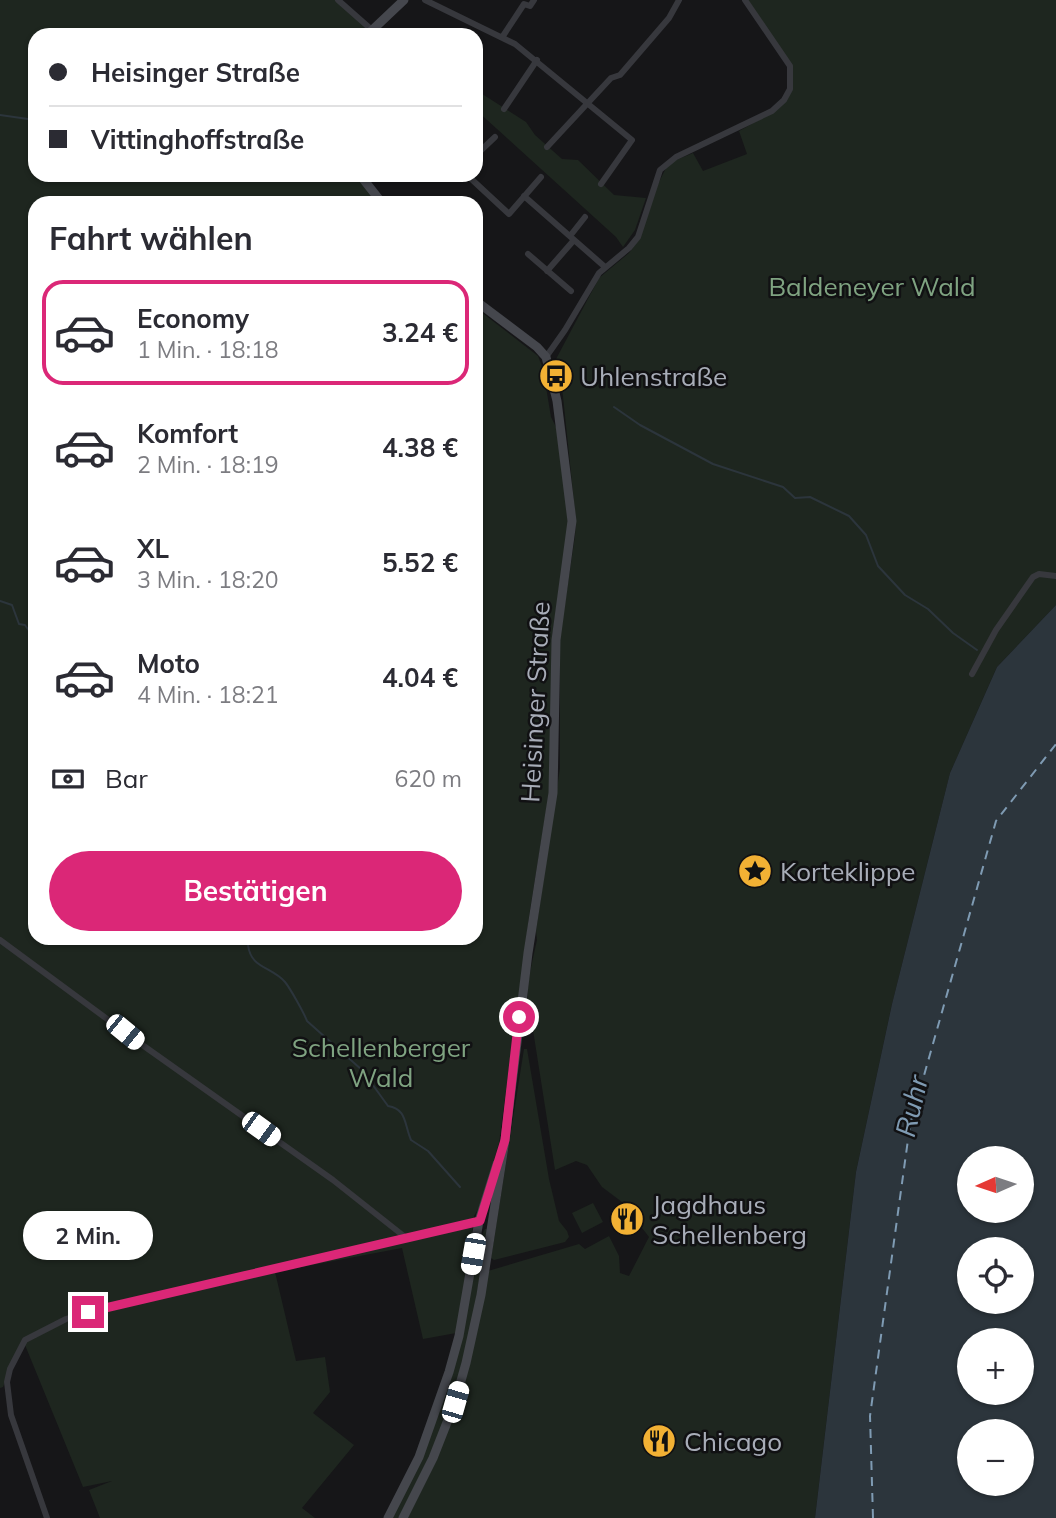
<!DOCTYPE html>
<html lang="de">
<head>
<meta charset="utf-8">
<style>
  :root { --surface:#fff; --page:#f7f7f7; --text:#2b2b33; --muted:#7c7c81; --line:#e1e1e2; --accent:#db2777 }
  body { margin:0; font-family:Mulish,sans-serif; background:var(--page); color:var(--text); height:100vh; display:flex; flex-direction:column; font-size:26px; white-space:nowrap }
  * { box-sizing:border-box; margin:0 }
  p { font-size:23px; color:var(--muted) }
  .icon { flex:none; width:38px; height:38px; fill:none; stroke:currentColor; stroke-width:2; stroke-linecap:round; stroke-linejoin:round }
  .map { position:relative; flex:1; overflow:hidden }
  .drawer { position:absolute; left:28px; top:196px; width:455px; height:749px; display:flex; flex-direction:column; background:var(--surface); border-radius:21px; box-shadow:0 2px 5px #0004 }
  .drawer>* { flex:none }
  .guide { position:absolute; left:28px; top:28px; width:455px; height:154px; border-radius:21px; box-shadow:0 2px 5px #0004; display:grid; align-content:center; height:154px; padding:0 21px; background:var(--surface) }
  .needle { width:46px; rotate:267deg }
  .fabs { position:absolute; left:957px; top:1146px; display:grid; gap:14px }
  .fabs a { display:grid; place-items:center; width:77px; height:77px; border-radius:50%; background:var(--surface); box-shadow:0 2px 5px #0004; font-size:35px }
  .end { position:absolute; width:32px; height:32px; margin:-16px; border:9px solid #db2777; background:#fff; box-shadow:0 0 0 4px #fff }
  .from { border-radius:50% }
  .bubble { position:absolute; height:49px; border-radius:24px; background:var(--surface); box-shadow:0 2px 5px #0004; font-size:23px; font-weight:700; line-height:49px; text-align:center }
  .car { position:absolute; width:21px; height:42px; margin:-21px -10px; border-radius:9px; box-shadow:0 0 5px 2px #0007; background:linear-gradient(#fff 24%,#345 0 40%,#fff 0 76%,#345 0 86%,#fff 0) }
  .guide b { display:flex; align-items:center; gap:24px; height:66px; font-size:26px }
  .guide b+b { border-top:2px solid var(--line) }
  .guide i { width:18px; height:18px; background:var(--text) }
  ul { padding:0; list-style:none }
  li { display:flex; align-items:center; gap:21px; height:105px; margin:0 14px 10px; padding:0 7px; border:4px solid transparent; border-radius:21px }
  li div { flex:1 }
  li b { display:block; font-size:26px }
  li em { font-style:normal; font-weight:700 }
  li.current { border-color:var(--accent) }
  li>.icon { width:63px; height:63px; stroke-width:1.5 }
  h2 { padding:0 21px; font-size:32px; line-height:84px }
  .pay { display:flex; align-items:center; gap:18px; height:77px; padding:0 21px; font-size:26px }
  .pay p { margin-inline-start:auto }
  .primary-button { display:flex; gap:14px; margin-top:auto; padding:14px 21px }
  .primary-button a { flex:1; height:80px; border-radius:42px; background:var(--accent); color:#fff; font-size:28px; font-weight:700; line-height:80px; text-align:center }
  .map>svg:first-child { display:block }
  .green { fill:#1e261f }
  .water { fill:#2c353c; fill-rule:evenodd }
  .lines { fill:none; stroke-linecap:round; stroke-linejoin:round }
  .stream { stroke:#2c353c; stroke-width:2 }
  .ferry { stroke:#7f9bb3; stroke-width:2; stroke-dasharray:9 7; stroke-linecap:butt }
  .minor { stroke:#37383d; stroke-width:6 }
  .secondary { stroke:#45474d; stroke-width:9 }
  .route { stroke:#db2777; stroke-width:9 }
  .labels { text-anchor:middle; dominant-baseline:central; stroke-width:5; stroke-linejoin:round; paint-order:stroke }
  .park-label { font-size:26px; fill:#7fa381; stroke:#111113 }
  .poi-label { font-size:26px; fill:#a8adb8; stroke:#111113; text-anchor:start }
  .street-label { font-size:26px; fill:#a8adb8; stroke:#111113 }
  .water-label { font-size:28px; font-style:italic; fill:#7f9bb3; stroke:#111113 }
</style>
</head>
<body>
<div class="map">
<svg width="1056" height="1518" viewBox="0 0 1056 1518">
  <rect width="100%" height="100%" fill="#161618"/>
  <path class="green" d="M0,0H337L371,29L366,35H35V175H358L378,203H35V938H476V308L538,356L543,369L551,417L558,431L569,520L552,638L551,781L530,910L499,1143L482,1202L474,1216L469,1260L456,1333L423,1339L402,1248L275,1272L296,1361L325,1357L330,1392L313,1413L354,1445L302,1508L315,1518H100L89,1490L112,1481L83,1487L23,1340L3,1387L0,1388Z
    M748,0H1056V605L997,667L950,773L892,1004L856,1172L815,1518H406L445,1437L488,1271L579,1244L585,1249L609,1236L619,1256L620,1273L629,1276L649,1237L639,1224L637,1225L625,1201L622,1202L602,1187L587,1165L576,1161L555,1170L533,1030C521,1003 531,968 537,940L536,931L560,768V637L575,536L576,521L562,387L555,361L599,278L629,253L639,239L658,184L666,168L674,161L693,153L703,171L747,154L739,131L772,113L785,101L793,72Z
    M476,90L526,122L535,135L562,159L578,160L614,195L646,198L635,230L623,247L616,237L476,110Z
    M524,1049H527L549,1179L559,1221L567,1231L569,1237L565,1242L494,1260L491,1258Z
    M593,1203L603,1222L582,1233L572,1213Z
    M485,1229H487C479,1279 473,1330 459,1378C444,1427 422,1472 400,1518H391C414,1472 436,1427 451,1378C464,1334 470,1285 479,1240Z"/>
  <path class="water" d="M1056,605V1518H815L856,1172L892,1004L950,773L997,667ZM970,1158H1022V1211H970ZM970,1250H1022V1302H970ZM970,1340H1022V1393H970ZM970,1432H1022V1484H970Z"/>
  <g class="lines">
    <path class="stream" d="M0,115L35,120
      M614,407L640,425L713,464L783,487L795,498L810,497L849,516L866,535L878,566L905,595L928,609L953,633L977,650
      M0,601L12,605L19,624L25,625L30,632L35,635
      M241,938L248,945C251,969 271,966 285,982C290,988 304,1013 307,1021L362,1070L388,1106C407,1109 404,1124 411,1140L428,1151L460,1187"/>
    <path class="ferry" d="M873,1518L870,1416L910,1125L996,821L1056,744"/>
    <path class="minor" d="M338,0L372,30
      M425,0L515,44L632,140L601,184
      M503,36L524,4L530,6L534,0
      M504,109L537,60
      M547,147L611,78L620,75L669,18L679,0
      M476,155L495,137
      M467,175L509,214L541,177
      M524,196L605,267
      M570,236L585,217
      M528,254L571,291
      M547,271L574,240
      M546,357L565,330L599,273L629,248L638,237L660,170L676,157L772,111L784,100L790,89V66L745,0
      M972,674L996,630L1033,577L1039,574L1056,576
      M0,940L141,1044L333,1180L405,1237
      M47,1518L11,1415L7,1382L10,1369L25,1340L66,1319L88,1312L479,1221"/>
    <path class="secondary" d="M367,35L404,0
      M360,175L382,203
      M388,1518L419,1457L449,1372L459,1336L479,1221L497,1164
      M403,1518L433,1458L455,1402L466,1363L481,1295L505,1140L528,953L553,793L556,640L572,521L557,401L546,357L537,347L476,301"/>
  </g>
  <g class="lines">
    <path class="route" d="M88,1312L480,1221L505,1140L519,1017"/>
  </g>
  <defs>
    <g id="bus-disc" transform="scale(1.75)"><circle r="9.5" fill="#f2b134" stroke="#111113"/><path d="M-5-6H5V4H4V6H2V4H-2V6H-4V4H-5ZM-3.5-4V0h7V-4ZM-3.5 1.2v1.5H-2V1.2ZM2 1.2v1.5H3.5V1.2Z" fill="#111"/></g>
    <g id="sight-disc" transform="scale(1.75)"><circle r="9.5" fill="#f2b134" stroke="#111113"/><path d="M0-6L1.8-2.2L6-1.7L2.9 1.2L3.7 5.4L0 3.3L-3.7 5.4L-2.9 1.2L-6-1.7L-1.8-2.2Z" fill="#111"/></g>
    <g id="restaurant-disc" transform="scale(1.75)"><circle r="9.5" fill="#f2b134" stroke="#111113"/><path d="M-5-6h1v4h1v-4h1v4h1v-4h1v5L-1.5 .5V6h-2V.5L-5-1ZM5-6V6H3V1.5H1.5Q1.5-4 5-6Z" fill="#111"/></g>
  </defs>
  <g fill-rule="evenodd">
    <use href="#bus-disc" x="556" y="376"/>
    <use href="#sight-disc" x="755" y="871"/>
    <use href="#restaurant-disc" x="627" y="1219"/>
    <use href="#restaurant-disc" x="659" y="1441"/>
  </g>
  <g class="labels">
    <g class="park-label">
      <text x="872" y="286">Baldeneyer Wald</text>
      <text x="381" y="1047">Schellenberger<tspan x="381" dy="30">Wald</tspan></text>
    </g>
    <g class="poi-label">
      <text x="580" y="376">Uhlenstraße</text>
      <text x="780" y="871">Korteklippe</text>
      <text x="652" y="1204">Jagdhaus<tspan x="652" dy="30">Schellenberg</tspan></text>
      <text x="684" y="1441">Chicago</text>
    </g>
    <g class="street-label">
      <text transform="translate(535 702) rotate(-87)">Heisinger Straße</text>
    </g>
    <g class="water-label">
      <text transform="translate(911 1106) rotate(-77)">Ruhr</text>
    </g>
  </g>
</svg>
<div class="fabs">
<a><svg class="needle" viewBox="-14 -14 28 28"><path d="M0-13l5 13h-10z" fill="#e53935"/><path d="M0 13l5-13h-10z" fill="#7c7c81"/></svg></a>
<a><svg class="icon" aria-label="locate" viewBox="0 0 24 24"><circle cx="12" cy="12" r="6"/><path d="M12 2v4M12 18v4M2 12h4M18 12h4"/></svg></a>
<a>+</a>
<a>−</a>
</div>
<i class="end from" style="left:519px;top:1017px"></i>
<i class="end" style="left:88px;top:1312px"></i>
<div class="bubble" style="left:23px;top:1211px;width:130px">2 Min.</div>
<i class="car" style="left:125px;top:1032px;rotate:129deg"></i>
<i class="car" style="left:261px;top:1129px;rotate:126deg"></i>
<i class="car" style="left:473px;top:1254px;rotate:190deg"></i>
<i class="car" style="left:455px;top:1402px;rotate:16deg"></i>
<div class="guide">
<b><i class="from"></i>Heisinger Straße</b>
<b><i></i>Vittinghoffstraße</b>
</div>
<section class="drawer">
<h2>Fahrt wählen</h2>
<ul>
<li class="current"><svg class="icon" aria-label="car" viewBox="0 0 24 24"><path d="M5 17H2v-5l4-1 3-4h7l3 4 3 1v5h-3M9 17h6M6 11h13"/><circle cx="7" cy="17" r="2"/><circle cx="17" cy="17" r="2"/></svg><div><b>Economy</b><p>1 Min. · 18:18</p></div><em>3.24 €</em></li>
<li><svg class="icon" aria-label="car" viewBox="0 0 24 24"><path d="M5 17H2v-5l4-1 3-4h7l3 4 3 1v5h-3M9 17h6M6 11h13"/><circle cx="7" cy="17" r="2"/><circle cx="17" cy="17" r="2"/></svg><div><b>Komfort</b><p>2 Min. · 18:19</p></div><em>4.38 €</em></li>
<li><svg class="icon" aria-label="car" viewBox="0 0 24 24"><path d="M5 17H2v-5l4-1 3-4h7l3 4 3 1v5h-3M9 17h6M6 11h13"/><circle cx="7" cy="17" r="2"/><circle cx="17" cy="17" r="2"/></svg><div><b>XL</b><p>3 Min. · 18:20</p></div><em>5.52 €</em></li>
<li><svg class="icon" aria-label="car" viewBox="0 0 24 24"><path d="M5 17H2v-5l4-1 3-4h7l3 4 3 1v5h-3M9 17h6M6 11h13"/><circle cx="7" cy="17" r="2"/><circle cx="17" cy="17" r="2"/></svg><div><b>Moto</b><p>4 Min. · 18:21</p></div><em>4.04 €</em></li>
</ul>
<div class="pay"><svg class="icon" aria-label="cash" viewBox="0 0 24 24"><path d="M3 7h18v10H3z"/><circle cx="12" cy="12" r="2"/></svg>Bar<p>620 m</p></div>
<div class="primary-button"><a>Bestätigen</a></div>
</section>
</div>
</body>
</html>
